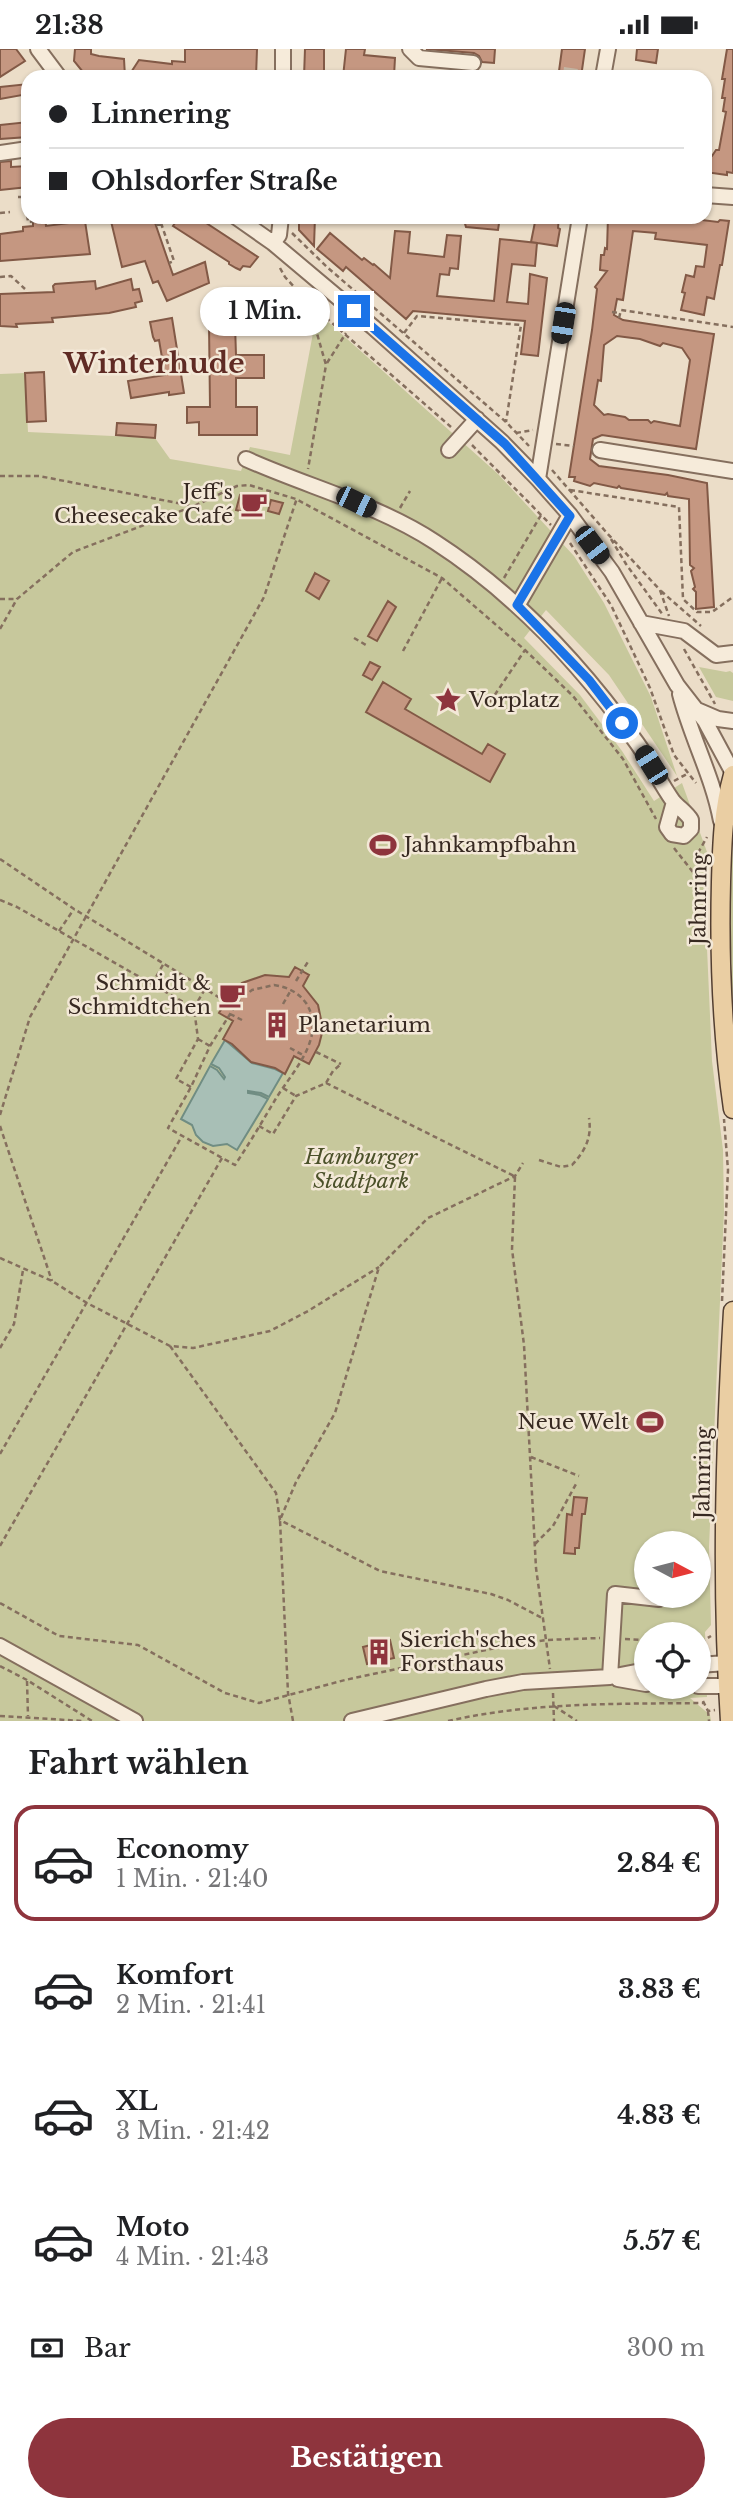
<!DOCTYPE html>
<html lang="de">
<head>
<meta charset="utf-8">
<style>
  :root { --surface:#fff; --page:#f6f6f6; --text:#202124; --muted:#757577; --line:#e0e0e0; --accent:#8e343d }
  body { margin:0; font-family:"Libre Baskerville",serif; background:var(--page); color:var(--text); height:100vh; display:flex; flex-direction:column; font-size:26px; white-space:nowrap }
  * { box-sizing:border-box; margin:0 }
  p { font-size:23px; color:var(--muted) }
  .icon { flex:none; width:38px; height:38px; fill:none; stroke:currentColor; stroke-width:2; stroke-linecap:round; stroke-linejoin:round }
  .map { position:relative; height:1672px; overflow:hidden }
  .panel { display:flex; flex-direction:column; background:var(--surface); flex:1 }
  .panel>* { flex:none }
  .hud { position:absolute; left:21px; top:21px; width:691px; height:154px; border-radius:21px; box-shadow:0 2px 5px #0004; display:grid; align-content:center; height:154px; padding:0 28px; background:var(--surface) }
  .needle { width:46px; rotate:97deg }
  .buttons { position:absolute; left:634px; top:1482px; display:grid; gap:14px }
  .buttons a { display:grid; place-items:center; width:77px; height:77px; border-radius:50%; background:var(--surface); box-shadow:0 2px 5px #0004; font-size:35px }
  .end { position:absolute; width:32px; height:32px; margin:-16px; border:9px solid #1a73e8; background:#fff; box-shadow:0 0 0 4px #fff }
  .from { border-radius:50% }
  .bubble { position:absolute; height:49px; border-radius:24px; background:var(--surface); box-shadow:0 2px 5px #0004; font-size:23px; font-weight:700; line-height:49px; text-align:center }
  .car { position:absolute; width:21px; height:42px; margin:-21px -10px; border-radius:9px; box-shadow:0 0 5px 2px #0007; background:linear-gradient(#222 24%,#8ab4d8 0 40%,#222 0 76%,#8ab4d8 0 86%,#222 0) }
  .hud b { display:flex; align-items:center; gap:24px; height:66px; font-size:26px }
  .hud b+b { border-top:2px solid var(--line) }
  .hud i { width:18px; height:18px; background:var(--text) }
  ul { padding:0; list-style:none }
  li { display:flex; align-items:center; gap:21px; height:116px; margin:0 14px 10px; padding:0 14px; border:4px solid transparent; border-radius:21px }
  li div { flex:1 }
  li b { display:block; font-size:26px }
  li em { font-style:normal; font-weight:700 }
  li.active { border-color:var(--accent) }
  li>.icon { width:63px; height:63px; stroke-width:1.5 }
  h2 { padding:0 28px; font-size:32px; line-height:84px }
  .pay { display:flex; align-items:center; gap:18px; height:77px; padding:0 28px; font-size:26px }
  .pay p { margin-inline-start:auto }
  .primary-button { display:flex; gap:14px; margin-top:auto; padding:14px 28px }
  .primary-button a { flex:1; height:80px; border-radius:42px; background:var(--accent); color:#fff; font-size:28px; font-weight:700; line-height:80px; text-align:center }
  .status { display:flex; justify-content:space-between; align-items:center; height:49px; padding:0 35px; background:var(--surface); direction:ltr }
  .status svg { height:19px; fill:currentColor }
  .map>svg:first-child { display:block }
  .green { fill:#c7c89c; fill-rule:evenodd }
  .water { fill:#a8bfb6; stroke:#708d83; stroke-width:2 }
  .building { fill:#c59781; stroke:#825946; stroke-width:2; fill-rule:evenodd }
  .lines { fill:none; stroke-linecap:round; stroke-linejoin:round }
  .minor-tunnel { stroke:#c7b9a7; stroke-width:14; stroke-dasharray:14 7; stroke-linecap:butt }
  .minor-casing { stroke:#856f5e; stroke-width:18 }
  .major-casing { stroke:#533f32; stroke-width:21 }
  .path { stroke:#856f5e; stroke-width:2.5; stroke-dasharray:5 3.5; stroke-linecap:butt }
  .minor { stroke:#f6ebda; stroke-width:14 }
  .major { stroke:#eacea3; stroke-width:18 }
  .route { stroke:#1a73e8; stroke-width:9 }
  .labels { text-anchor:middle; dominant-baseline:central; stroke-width:5; stroke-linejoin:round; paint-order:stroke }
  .poi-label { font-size:21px; fill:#372921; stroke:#f3e8d7; text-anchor:start }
  .street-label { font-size:21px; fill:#372921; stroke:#f3e8d7 }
  .park-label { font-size:21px; font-style:italic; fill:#4b5129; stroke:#f3e8d7 }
  .district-label { font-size:28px; font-weight:bold; fill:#5f2b24; stroke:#f3e8d7 }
</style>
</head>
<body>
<div class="status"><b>21:38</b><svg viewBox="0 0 49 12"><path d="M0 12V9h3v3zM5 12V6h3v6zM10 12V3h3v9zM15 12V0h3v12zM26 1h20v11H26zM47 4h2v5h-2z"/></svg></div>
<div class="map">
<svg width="733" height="1672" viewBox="0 0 733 1672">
  <rect width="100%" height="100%" fill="#ebddc8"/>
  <path class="green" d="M317,263L498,425L574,507L604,554L651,648L677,727L609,626L546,561L524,589L580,646L622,702L654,752L682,734L707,803V899L712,1012L723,1101L724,1163L709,1498L711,1576L705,1583L707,1648L690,1649L710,1666L711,1672H0V325L25,324L28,383L155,389L170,410L241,422L250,398L290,406ZM646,1494H698V1547H646ZM646,1586H698V1638H646Z
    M699,618L726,623L730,622L733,624V652L716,648Z
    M733,786V971L730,867Z"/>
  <path class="water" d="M225,991L252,1014L275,1020L283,1024L269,1048L261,1044L248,1042V1044L260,1046L268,1050L237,1101L227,1095L213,1097L203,1093L196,1086L192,1076L181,1070L210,1017L217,1021L224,1030L225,1028L219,1019L211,1015Z"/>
  <path class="building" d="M0,0H16L25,12L0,28Z
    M75,0H91V5L99,7L124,10L125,28H87L74,12Z
    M185,0H257L256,28H128L139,11L172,15V12L185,13Z
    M305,0H324V28H304Z
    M346,0H365L364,6L395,9L394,27L343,28Z
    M426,0H495L494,14L482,13L479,7L474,4Z
    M562,0H585L581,28H562L563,22H559Z
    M637,0H658L656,14L636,11Z
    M727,0H733V124L727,123V126L705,123V106L712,107L716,101H719L721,90L726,63L723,62L725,49H722L725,30H722Z
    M28,35V45L0,50V38Z
    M28,73V88L0,90V76Z
    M11,112V118L28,117V138L0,141V113Z
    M33,168H45L46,177L85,172L90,205L0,212V185L23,182V178L33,177Z
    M110,168H153L173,226L205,213L209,234L167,252L158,232L153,234L145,212L122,218Z
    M179,168H197L258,208L250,218L243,217L240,221L236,219L229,215V213L173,177Z
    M299,168H315L314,197L299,181Z
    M463,168H500L498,181L466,178Z
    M536,168H559L558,179L560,180L557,197L531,193Z
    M608,168H677L718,173L720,171L729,172L722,216H720L714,250L707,248L704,266L681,261L685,244L682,243L686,226L694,228L696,217L704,218L707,196L655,190L656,184L633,182L623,251L617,250L614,266L623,271L714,285L696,400L602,386L593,390L590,410L599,417L668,426L707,434L714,558L696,560V543L693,540L695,538L691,522L694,519L690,516L689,450L668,447L667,444L665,446L621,439L619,437L617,439L594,434L590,437L574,432L575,428H569L592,281L597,240L595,238L607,222L600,221L601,206H604L605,199L607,200ZM617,287L640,290L660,297L663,294L682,299L690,311L680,377L654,372L651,374L648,371H629L625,368L608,365L604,366L594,356L598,331L601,332L604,296Z
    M395,182L410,183L408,204L444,208L447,186L461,187L458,220L450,219L449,226L440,225L437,247L494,252L500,190L537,194L535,217L512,215L507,253L528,255L530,225L547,229L538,307L521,305L525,272L413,262L406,270L346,218L343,222L317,200L330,184L362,211L364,209L373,216L374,215L390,229Z
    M131,230L133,241L139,240L142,252L135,254L136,258L109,264L52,269L53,273L16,275L17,278L0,277V245L54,243L53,237L55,235L95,232L96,240Z
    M172,269L184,344L169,346V343L131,349L128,332L165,326L159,291L155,292L153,288L150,273Z
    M209,275H235L236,306H264V329H236V358H257V386H199V373L187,374V358H210Z
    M44,323L46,372L27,373L25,324Z
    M117,374L156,376L155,389L116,386Z
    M240,446L260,452L256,466L236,461Z
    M271,451L283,454L279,465L268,462Z
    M315,524L329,532L319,550L306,542Z
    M388,552L396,558L377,592L368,587Z
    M370,613L380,618L372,631L363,626Z
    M383,633L411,650L405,660L482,705L488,695L505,705L490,733L366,663Z
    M295,918L309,926L303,937L318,956L323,980L319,996L309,1015L294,1007L285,1025L275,1019L251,1013L232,995L223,990L233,972L219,964L230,945L242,934L265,926L289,928Z
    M574,1448L587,1449L585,1465H582L579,1499H575V1505L564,1504L567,1465L572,1466Z
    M390,1591L394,1609L367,1615L363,1598Z"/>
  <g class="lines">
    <path class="minor-tunnel" d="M563,25L584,28"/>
    <g class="minor-casing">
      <path id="minor" d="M38,0L59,28
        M410,0L419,9L473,14
        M283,28V0
        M603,28L608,0
        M0,104L28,100
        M705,146L733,148
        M236,168L273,194L373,278L502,393L538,430L570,466L612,523L677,636L705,672L733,724
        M273,194L279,186L281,168
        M449,401L477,370
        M600,401L733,422
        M246,410C308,438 377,455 435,493C514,544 582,617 637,694C650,712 660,734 673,752C679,759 687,764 691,771V780L684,787L672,785L667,778L674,753
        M538,430L580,168
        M517,557L570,466
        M641,574L684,582L716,606L733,604
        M680,645C691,688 713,728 721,772
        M697,661L718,670L733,672
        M0,1597L135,1672
        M698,1616L727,1614
        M610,1628L615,1545L659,1550
        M618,1630L646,1635
        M698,1637H728
        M352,1672L486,1640L523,1633L610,1628L646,1621"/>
    </g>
    <g class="major-casing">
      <path id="major" d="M733,726C723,761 722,796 721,833C719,909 722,984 733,1060
        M730,1672C721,1535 725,1398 733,1262"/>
    </g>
    <path class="path" d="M18,148H25L28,173L45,171
      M0,164L10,163
      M217,168L223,173
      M161,174L174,212L169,214
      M156,176L163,174L167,168
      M292,184L327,218L506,373L529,397
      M280,219L285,228L308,253L451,378
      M0,228L11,227L25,240
      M308,253L326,316L308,420
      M612,263L620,264
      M619,269L621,261L733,278
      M404,284L417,267L521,276L506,373
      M327,314L346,284
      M516,384L533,381
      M556,395L574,397
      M472,396L551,476
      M552,421L606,483L660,541L669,567
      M0,427H39L193,457
      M570,441L679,458L683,550L697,563H712L733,548
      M400,459L410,442
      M611,490L626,515L663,566
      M570,494L611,556L650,639L674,706L696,734
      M504,529L541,466
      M661,542L701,577
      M0,550H17
      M0,580L17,550L73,503L194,457L237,437L249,436L296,450L442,529L525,601L573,647L623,710L656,770
      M354,589L366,596
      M684,600L715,655
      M403,602L442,529
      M490,653L525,601
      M674,732L687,725
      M674,799L696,827
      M698,804L707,788
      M0,810L74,860L225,952
      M0,851L17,858L194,959
      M59,882L74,860
      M296,932L309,911
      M152,935L164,914
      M274,936C287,938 298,943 306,954C328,988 291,1024 275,1051C262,1073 249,1095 235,1116L168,1079L191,1038L210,997L239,951L252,941Z
      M283,955L291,941
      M230,965L242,971
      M198,990L210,997
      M290,999L303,1006
      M316,1003L341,1015
      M326,1034L514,1127
      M191,1038L176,1030L198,990L194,959L205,940
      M283,1039L296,1047
      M0,1066L30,968L264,548L297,449
      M0,1077L52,1232
      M259,1077L273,1085L296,1047L326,1034L333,1022L341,1015
      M539,1111L561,1118L572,1116C585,1102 592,1089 589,1069
      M515,1128L512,1200L524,1296L536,1519L550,1620
      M0,1209L52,1232L87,1254L170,1297L193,1299L270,1282L308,1262L379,1218
      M722,1252L728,1121L724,1070
      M170,1297L276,1444L280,1471L380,1522L491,1545L508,1551L542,1569
      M0,1299L14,1275L23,1221
      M0,1405L182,1087
      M531,1408L579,1427
      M535,1495L553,1477L576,1435
      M0,1497L222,1109
      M0,1554L59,1587L138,1596L225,1644L259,1654L345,1631L505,1597L546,1591L600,1589
      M625,1590L646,1591
      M701,1602V1593L711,1587
      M0,1617L27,1631L92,1672
      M27,1632L28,1667
      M553,1644L554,1672
      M703,1652L708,1662L715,1661
      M554,1657L577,1672
      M708,1662L709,1672
      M0,1667L83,1672
      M293,1672L288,1644L280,1471L296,1433L335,1364L379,1218L428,1169L515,1127L523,1114
      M448,1672C532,1653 617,1655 703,1654"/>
    <use href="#minor" class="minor"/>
    <use href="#major" class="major"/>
  </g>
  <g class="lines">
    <path class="route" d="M354,262L505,395L570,467L517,556L589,631L622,674"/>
  </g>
  <defs>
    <g id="cafe-bare" transform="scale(2.1)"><path d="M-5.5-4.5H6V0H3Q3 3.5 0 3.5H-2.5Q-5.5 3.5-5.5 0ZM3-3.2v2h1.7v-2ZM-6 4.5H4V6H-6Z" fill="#8e343d" stroke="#f3e8d7" stroke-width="2.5" paint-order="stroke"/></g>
    <g id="sight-bare" transform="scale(2.1)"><path d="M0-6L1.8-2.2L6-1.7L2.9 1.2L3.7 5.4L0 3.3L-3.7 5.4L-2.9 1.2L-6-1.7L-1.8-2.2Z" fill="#8e343d" stroke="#f3e8d7" stroke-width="2.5" paint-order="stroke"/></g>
    <g id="stadium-bare" transform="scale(2.1)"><path d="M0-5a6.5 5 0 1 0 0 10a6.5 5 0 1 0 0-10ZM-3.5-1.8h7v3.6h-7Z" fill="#8e343d" stroke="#f3e8d7" stroke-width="2.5" paint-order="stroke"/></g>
    <g id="building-bare" transform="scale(2.1)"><path d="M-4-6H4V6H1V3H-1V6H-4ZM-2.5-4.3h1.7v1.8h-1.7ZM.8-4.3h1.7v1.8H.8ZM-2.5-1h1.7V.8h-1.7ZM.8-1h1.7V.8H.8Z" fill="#8e343d" stroke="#f3e8d7" stroke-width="2.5" paint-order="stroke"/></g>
  </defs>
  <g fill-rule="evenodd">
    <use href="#cafe-bare" x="254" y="455"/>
    <use href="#sight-bare" x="448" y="651"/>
    <use href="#stadium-bare" x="383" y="796"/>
    <use href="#cafe-bare" x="232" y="946"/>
    <use href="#building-bare" x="277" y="976"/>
    <use href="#stadium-bare" x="650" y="1373"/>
    <use href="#building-bare" x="379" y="1603"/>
  </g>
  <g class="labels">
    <g class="poi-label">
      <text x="233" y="443" text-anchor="end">Jeff's<tspan x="233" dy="24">Cheesecake Café</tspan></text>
      <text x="469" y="651">Vorplatz</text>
      <text x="404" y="796">Jahnkampfbahn</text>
      <text x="211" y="934" text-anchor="end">Schmidt &amp;<tspan x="211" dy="24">Schmidtchen</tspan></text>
      <text x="298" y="976">Planetarium</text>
      <text x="629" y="1373" text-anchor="end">Neue Welt</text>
      <text x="400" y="1591">Sierich'sches<tspan x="400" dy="24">Forsthaus</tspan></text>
    </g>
    <g class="street-label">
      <text transform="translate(699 850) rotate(-89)">Jahnring</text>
      <text transform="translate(703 1424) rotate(-89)">Jahnring</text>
    </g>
    <g class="park-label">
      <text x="361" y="1108">Hamburger<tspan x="361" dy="24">Stadtpark</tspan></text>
    </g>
    <g class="district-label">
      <text x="154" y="314">Winterhude</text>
    </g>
  </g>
</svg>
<div class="buttons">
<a><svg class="needle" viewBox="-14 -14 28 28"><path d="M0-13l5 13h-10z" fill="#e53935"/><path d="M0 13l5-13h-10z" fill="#757577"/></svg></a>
<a><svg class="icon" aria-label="locate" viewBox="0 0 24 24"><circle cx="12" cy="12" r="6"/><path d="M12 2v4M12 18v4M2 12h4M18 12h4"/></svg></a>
</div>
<i class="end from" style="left:622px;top:674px"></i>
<i class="end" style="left:354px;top:262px"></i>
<div class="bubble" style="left:200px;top:238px;width:130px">1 Min.</div>
<i class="car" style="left:563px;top:274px;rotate:189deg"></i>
<i class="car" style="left:356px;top:453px;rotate:116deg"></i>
<i class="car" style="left:592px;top:496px;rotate:143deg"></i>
<i class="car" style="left:651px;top:716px;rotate:328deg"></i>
<div class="hud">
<b><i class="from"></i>Linnering</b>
<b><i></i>Ohlsdorfer Straße</b>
</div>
</div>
<section class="panel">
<h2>Fahrt wählen</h2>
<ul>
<li class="active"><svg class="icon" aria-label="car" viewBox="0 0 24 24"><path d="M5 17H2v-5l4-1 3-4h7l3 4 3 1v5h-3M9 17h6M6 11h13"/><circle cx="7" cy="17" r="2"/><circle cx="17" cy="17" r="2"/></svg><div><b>Economy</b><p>1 Min. · 21:40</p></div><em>2.84 €</em></li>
<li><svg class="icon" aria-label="car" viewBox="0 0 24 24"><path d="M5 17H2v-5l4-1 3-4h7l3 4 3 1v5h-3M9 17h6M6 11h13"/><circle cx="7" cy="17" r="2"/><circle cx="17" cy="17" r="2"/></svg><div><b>Komfort</b><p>2 Min. · 21:41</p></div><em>3.83 €</em></li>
<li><svg class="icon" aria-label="car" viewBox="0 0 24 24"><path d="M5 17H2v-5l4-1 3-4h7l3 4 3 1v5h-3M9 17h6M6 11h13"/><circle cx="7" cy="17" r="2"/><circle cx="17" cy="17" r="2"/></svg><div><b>XL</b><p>3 Min. · 21:42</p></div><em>4.83 €</em></li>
<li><svg class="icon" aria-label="car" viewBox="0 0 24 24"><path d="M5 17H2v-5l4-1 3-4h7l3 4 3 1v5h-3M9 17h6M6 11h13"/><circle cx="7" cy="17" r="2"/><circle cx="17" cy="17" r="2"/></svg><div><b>Moto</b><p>4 Min. · 21:43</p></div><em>5.57 €</em></li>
</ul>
<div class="pay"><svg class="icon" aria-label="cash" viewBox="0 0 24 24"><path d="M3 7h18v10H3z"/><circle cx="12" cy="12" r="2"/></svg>Bar<p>300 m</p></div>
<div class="primary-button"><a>Bestätigen</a></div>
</section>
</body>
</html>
